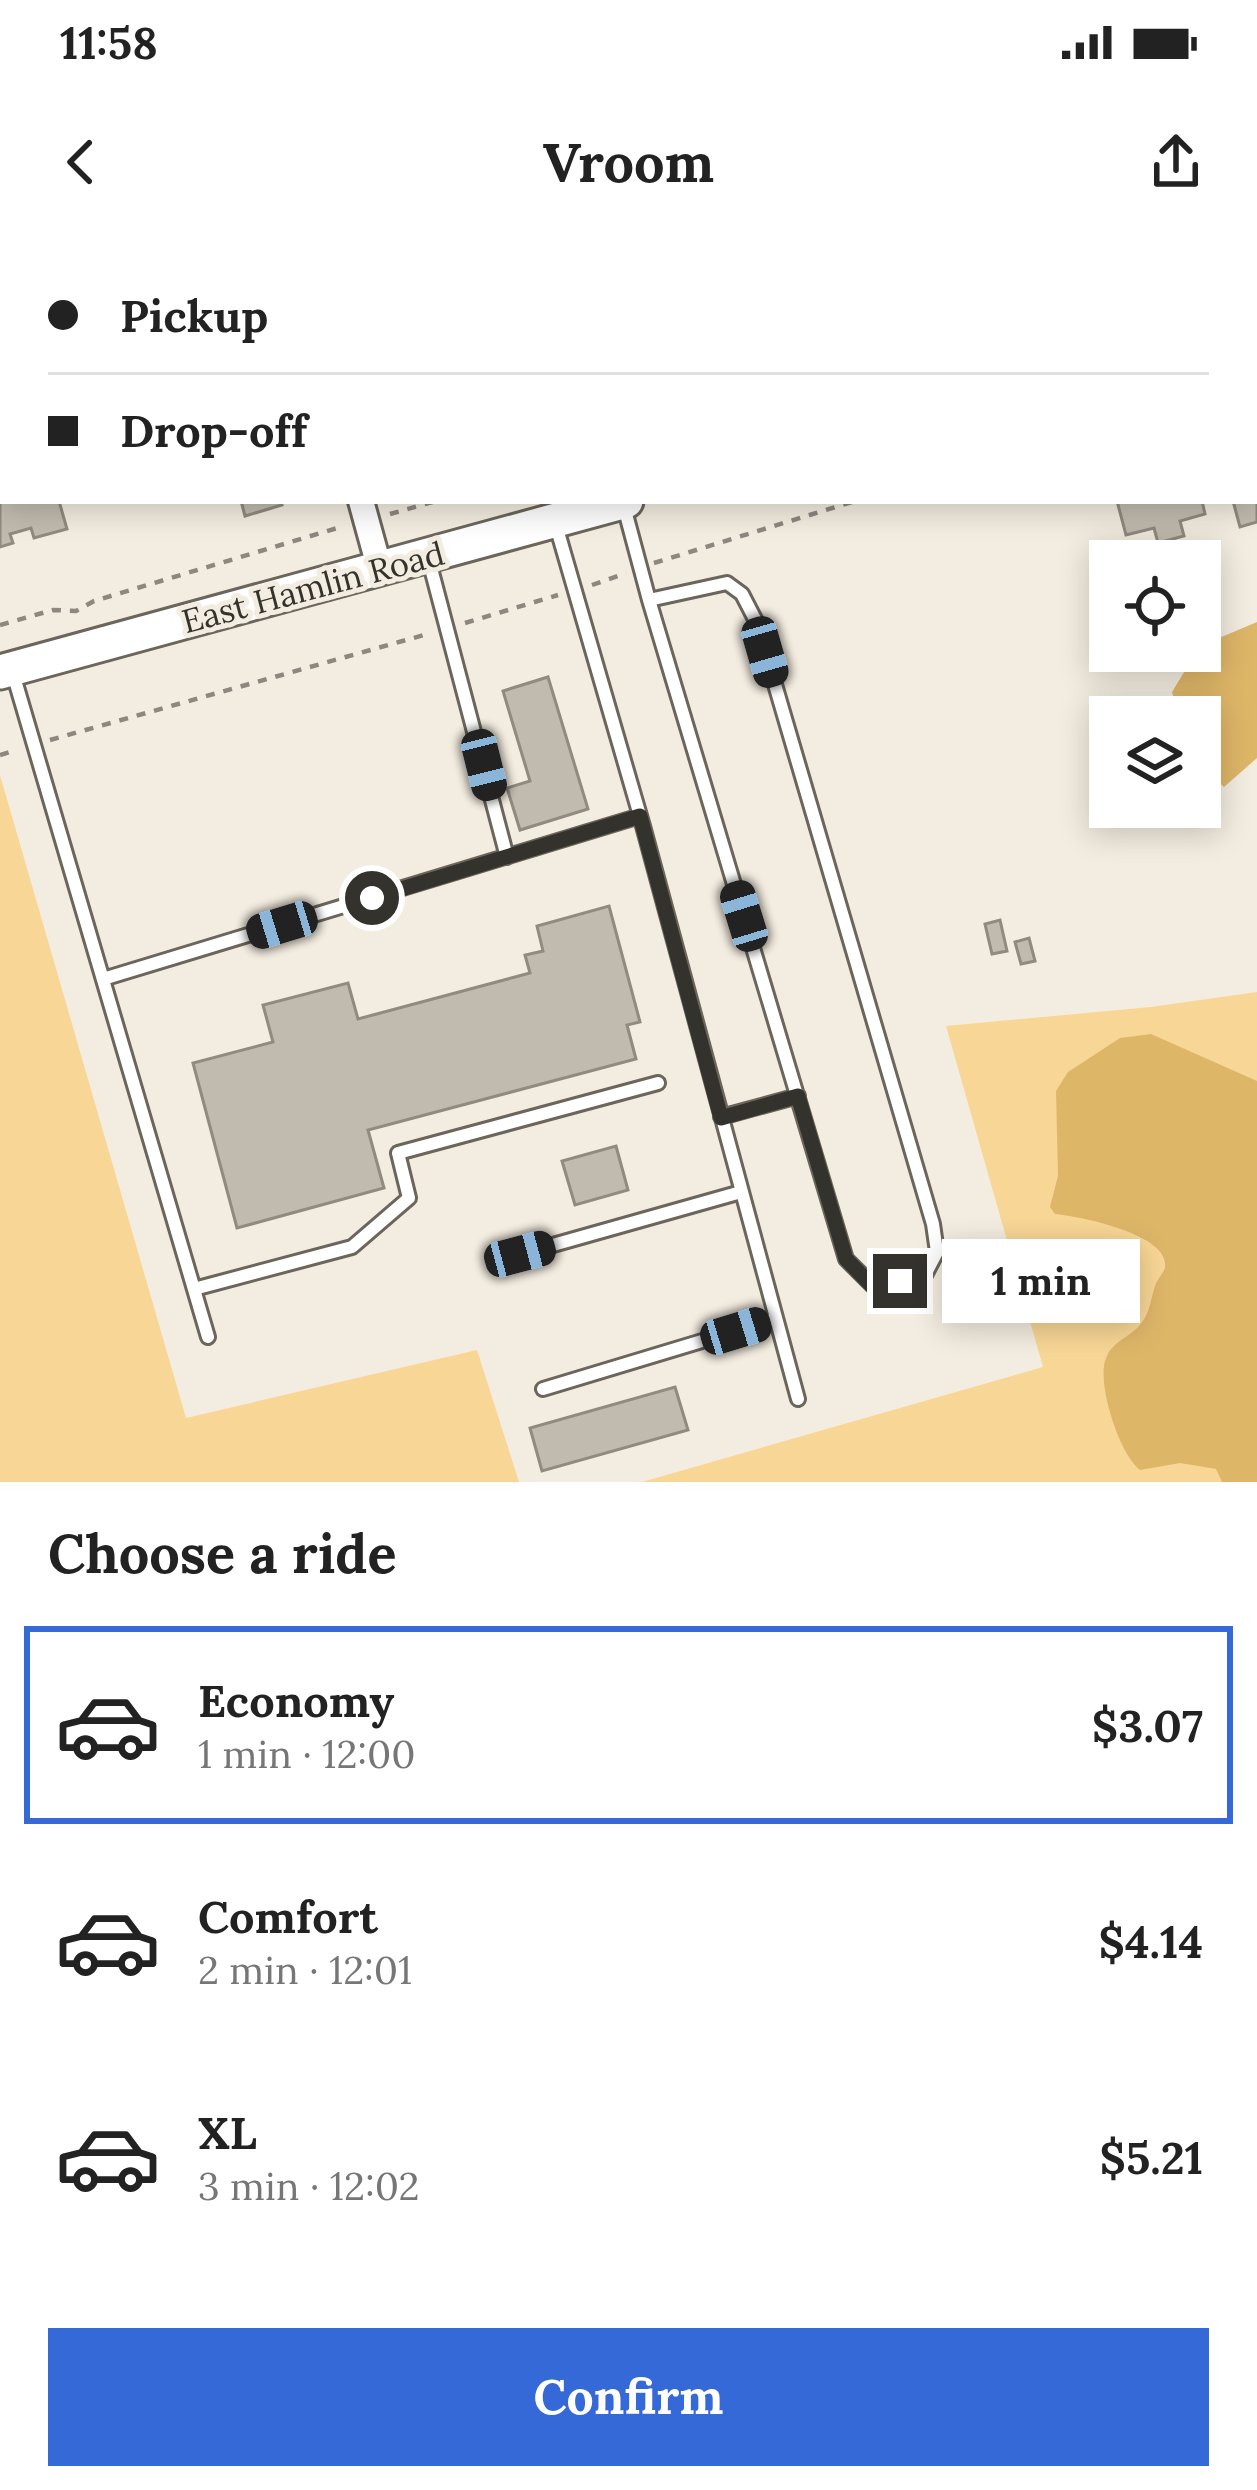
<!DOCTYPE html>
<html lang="en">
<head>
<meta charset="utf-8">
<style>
  :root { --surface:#fff; --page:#f2f2f2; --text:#222; --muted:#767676; --line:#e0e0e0; --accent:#3669d8 }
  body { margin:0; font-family:Lora,serif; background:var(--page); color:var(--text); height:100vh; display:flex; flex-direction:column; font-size:45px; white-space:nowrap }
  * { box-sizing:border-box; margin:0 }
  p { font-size:39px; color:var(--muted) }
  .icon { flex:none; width:66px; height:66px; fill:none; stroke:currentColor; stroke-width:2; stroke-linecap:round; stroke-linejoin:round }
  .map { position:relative; height:1242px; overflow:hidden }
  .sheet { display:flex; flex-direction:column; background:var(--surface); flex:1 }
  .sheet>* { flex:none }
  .hud { position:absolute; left:0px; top:0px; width:1257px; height:264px; box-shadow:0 6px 30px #0003; display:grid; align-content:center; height:264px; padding:0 48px; background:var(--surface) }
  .buttons { position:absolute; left:1089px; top:300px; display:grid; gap:24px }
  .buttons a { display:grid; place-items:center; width:132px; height:132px; border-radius:0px; background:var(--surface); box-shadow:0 6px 30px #0003; font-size:60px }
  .end { position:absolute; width:54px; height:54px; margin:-27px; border:15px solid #34322d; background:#fff; box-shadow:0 0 0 6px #fff }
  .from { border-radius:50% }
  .bubble { position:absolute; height:84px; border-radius:0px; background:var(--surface); box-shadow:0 6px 30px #0003; font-size:39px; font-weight:700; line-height:84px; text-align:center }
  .car { position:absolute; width:36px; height:72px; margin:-36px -18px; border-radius:15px; box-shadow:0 0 9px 3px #0007; background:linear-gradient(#222 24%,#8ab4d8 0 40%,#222 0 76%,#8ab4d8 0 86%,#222 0) }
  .hud b { display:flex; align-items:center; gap:42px; height:114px; font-size:45px }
  .hud b+b { border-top:3px solid var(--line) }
  .hud i { width:30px; height:30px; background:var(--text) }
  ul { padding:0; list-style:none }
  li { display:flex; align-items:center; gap:36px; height:198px; margin:0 24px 18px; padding:0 24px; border:6px solid transparent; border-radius:0px }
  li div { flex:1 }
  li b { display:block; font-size:45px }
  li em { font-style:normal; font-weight:700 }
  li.current { border-color:var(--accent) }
  li>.icon { width:108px; height:108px; stroke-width:1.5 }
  h2 { padding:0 48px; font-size:54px; line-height:144px }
  .primary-button { display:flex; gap:24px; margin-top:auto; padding:24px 48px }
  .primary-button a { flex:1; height:138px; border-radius:0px; background:var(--accent); color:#fff; font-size:48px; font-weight:700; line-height:138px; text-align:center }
  .status { display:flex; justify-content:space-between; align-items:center; height:84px; padding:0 60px; background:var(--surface); direction:ltr }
  .status svg { height:33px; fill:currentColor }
  header { display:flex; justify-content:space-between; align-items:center; height:156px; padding:0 48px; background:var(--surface); font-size:54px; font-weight:700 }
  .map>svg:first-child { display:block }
  .green { fill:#f8d695 }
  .water { fill:#deb668 }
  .building { fill:#c1bbaf; stroke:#908a7f; stroke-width:3 }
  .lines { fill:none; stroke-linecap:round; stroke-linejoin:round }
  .lane-casing { stroke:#6b655b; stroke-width:18 }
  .street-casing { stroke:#6b655b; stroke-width:30 }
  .secondary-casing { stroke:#6b655b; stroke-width:39 }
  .path { stroke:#8c8880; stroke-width:4.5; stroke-dasharray:9 9; stroke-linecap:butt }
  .lane { stroke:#fff; stroke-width:12 }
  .street { stroke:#fff; stroke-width:24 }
  .secondary { stroke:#fff; stroke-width:33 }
  .route { stroke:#34322d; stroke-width:15 }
  .labels { text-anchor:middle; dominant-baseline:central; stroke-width:10; stroke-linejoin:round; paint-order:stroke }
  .street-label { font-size:33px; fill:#34322d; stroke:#f3ece0 }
</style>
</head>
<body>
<div class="status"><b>11:58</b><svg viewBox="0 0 49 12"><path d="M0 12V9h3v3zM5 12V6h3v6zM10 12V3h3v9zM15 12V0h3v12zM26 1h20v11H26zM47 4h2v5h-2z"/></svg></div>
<header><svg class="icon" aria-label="back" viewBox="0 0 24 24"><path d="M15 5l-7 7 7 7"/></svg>Vroom<svg class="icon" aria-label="share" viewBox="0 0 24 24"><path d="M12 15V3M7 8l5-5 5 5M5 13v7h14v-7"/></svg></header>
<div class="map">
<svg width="1257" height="1242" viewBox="0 0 1257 1242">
  <rect width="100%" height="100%" fill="#f3ece0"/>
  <path class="green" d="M0,535L186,1178L477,1110L519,1242H0Z
    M1257,752V1242H642L1043,1127L946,786L1151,767Z"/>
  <path class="water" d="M1257,382V518L1224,547L1200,524V477H1180L1172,452L1200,406Z
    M1151,794L1257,841V1242H1222L1216,1229L1180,1223L1140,1230C1119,1214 1096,1142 1106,1118C1112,1102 1128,1098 1139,1086C1151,1073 1150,1059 1156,1043C1158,1039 1164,1032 1165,1027C1170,994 1078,976 1055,974L1050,967L1058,936L1056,851L1068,832L1120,798Z"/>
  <path class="building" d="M1257,246V282L1240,287L1233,261H1254Z
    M0,261H59L67,289L34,298L31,288L10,294L13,303L0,307Z
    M241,261H281L282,265L245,276Z
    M1117,261H1202L1205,274L1180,281L1184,296L1158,303L1154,288L1126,295Z
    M548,437L588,569L520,590L507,548L530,541L503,451Z
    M609,666L640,782L627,785L636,819L368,890L384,948L237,988L193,823L273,802L263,765L348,743L358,779L530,733L525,715L543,711L537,686Z
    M1000,680L1007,711L992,714L985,684Z
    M1029,698L1035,721L1021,724L1015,702Z
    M616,906L628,950L575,965L562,921Z
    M675,1147L688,1190L542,1231L530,1188Z"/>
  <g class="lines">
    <g class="lane-casing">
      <path id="lane" d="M623,263L649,360L846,1019L875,1048L925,1035L937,1012L933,984L757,383L742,354L727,343L649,360
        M555,282L643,586L798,1159
        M428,317L507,617
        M12,430L208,1097
        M103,739L640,576
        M721,877L798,856
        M521,1014L741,952
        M194,1049L352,1007L409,958L398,913L658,843
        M543,1149L775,1079"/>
    </g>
    <g class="street-casing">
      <path id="street" d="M294,0V3
        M678,0L679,3
        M1073,0L1074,3
        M361,261L380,330"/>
    </g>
    <g class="secondary-casing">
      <path id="secondary" d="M1254,86L1257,85
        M0,432L626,261"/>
    </g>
    <path class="path" d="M1254,53L1257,52
      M1254,126L1257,125
      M390,274L436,261
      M654,323L855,261
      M592,345L626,333
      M465,383L558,355
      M0,385L53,370L76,371L94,361L344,286
      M50,500L431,393
      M0,515L16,510"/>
    <use href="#lane" class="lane"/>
    <use href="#street" class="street"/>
    <use href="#secondary" class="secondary"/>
  </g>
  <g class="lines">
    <path class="route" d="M372,658L640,576L721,878L798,856L846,1019L874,1048L900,1041"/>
  </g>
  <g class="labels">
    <g class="street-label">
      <text transform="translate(313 347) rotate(-15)">East Hamlin Road</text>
    </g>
  </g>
</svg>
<div class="buttons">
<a><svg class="icon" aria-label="locate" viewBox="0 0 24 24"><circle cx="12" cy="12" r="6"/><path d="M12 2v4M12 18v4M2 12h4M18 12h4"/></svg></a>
<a><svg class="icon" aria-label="layers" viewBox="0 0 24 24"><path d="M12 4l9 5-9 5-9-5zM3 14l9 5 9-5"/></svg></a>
</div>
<i class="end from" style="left:372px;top:658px"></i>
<i class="end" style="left:900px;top:1041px"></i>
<div class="bubble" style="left:942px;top:999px;width:198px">1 min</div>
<i class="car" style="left:765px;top:412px;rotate:164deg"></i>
<i class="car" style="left:484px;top:525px;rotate:166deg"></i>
<i class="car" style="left:744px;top:676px;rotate:343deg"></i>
<i class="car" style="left:282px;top:685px;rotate:253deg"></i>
<i class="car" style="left:520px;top:1014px;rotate:75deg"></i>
<i class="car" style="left:736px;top:1091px;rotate:73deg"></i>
<div class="hud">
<b><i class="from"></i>Pickup</b>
<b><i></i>Drop-off</b>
</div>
</div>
<section class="sheet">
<h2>Choose a ride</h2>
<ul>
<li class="current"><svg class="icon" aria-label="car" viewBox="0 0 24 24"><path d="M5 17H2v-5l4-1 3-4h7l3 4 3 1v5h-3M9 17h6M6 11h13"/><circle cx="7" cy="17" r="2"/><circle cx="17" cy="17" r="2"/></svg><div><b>Economy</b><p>1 min · 12:00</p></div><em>$3.07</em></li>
<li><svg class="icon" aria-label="car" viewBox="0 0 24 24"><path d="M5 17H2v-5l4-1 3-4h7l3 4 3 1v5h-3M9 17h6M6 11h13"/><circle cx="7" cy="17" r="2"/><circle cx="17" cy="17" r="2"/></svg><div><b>Comfort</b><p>2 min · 12:01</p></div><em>$4.14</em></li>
<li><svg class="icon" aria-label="car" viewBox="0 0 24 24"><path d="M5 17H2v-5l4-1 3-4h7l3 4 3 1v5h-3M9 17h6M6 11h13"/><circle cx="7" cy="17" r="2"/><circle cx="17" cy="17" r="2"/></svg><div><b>XL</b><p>3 min · 12:02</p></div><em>$5.21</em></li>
</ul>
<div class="primary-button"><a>Confirm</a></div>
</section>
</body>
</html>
